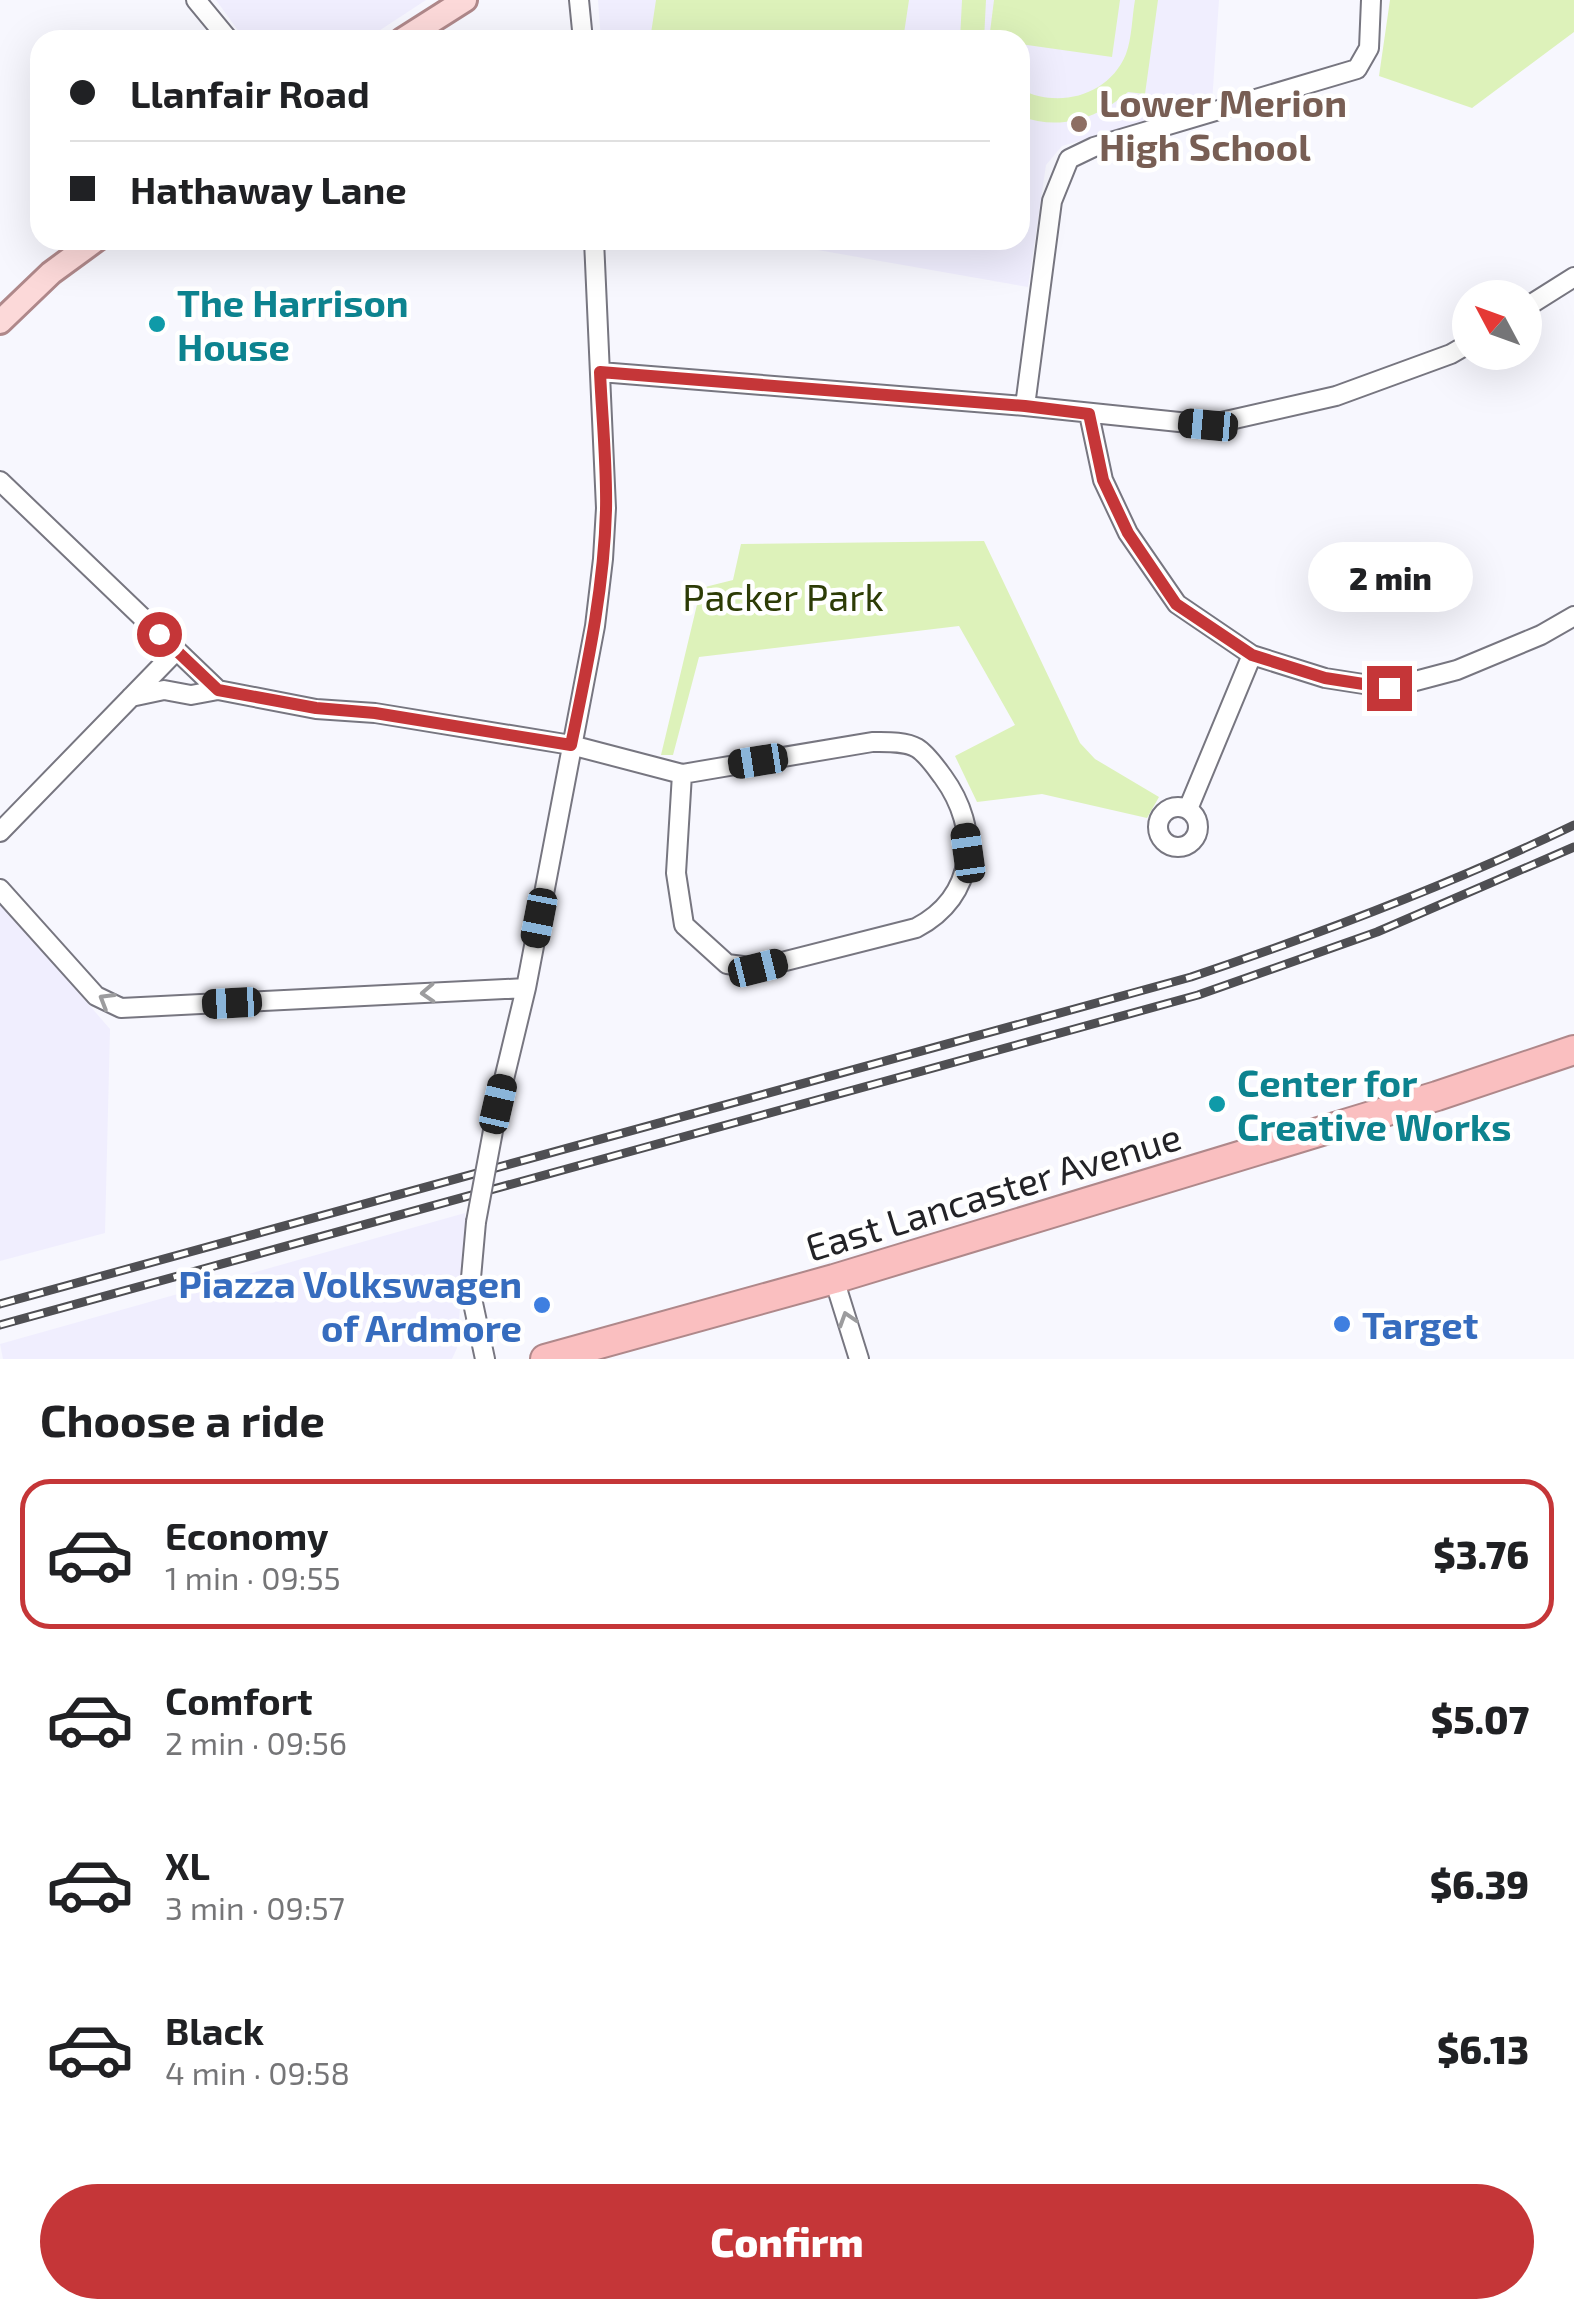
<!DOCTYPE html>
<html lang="en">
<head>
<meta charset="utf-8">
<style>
  :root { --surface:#fff; --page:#f2f2f2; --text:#202124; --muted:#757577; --line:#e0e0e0; --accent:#c53638 }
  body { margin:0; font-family:"Exo 2",sans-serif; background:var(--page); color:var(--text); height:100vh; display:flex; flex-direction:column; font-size:38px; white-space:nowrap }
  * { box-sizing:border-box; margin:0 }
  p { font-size:32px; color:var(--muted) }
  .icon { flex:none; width:55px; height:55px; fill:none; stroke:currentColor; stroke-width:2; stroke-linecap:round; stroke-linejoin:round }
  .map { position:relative; height:1359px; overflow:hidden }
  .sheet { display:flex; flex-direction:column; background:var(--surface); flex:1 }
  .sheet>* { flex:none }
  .hud { position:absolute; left:30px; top:30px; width:1000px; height:220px; border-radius:30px; box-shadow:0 10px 40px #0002; display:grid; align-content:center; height:220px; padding:0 40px; background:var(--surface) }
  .needle { width:65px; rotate:311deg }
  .tools { position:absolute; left:1452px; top:280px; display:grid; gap:20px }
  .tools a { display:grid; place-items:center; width:90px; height:90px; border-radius:50%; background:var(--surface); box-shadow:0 10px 40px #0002; font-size:50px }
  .end { position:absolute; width:45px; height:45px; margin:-22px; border:12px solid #c53638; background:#fff; box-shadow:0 0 0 5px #fff }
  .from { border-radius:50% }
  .bubble { position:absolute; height:70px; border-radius:35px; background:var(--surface); box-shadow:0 10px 40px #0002; font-size:32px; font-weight:800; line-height:70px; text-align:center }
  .car { position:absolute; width:30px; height:60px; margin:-30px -15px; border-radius:12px; box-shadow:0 0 8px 2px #0007; background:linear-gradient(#222 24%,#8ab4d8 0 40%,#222 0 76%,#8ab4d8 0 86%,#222 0) }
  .hud b { display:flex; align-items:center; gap:35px; height:95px; font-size:38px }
  .hud b+b { border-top:2px solid var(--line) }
  .hud i { width:25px; height:25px; background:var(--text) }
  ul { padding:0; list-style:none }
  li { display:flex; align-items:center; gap:30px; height:150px; margin:0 20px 15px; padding:0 20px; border:5px solid transparent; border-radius:30px }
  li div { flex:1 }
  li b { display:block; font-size:38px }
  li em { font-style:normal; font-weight:800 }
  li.on { border-color:var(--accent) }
  li>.icon { width:90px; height:90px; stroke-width:1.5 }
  h2 { padding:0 40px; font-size:45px; line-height:120px }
  .action { display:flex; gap:20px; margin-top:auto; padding:20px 40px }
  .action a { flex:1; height:115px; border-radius:60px; background:var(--accent); color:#fff; font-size:40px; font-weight:800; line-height:115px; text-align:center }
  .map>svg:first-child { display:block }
  .built { fill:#f0eefe }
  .green { fill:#ddf2ba }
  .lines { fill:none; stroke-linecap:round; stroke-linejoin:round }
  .minor-casing { stroke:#777680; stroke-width:22 }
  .major-casing { stroke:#af888a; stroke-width:28 }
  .highway-casing { stroke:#af888a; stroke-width:32 }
  .minor { stroke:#fff; stroke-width:18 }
  .major { stroke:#fcd9d9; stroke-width:22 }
  .highway { stroke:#fabfc0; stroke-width:28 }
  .rail-casing { stroke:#4f4f53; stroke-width:9 }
  .rail { stroke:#fff; stroke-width:5; stroke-dasharray:15; stroke-linecap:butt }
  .minor-bridge-casing { stroke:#777680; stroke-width:22; stroke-linecap:butt }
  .minor-bridge { stroke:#fff; stroke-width:18 }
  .oneway { stroke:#9c9c9e }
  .route { stroke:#c53638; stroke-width:12 }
  .education-dot { fill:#8d6e63; stroke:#fff; stroke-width:4 }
  .culture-dot { fill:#0f9aa8; stroke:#fff; stroke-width:4 }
  .shop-dot { fill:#3f7fe0; stroke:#fff; stroke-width:4 }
  .labels { text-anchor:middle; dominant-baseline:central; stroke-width:9; stroke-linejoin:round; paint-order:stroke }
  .education-label { font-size:38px; font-weight:bold; fill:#785e54; stroke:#fff; text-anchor:start }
  .culture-label { font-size:38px; font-weight:bold; fill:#0d838f; stroke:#fff; text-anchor:start }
  .park-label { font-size:38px; fill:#2d3c06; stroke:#fff }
  .street-label { font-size:38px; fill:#232327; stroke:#fff }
  .shop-label { font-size:38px; font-weight:bold; fill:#366cbe; stroke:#fff; text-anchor:end }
</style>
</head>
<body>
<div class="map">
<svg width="1574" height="1359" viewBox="0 0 1574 1359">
  <rect width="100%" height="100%" fill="#f7f7fe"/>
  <path class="built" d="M216,0H426L365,40H245Z
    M598,0H1219L1212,103L1062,146L1046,165L1028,287L761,240H1020V40H601Z
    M0,902L110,1029L105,1233L0,1261Z
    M465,1213L466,1227L457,1348L452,1359H3L0,1344Z"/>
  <path class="green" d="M656,0H909L903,40H650Z
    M962,0H986L984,40H960Z
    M994,0H1120L1112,57L1020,44V40H989Z
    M1135,0H1158L1145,94L1128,92C1097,119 1060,131 1020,116V89C1058,109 1109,96 1126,54C1132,38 1132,17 1135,0Z
    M1390,0H1574V32L1472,108L1379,76Z
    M984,541L1080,743L1095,759L1159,797L1147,818L1042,794L977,802L955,756L1015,725L959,626L699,657L673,755H661L701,588L733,580L741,544Z"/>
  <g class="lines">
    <g class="minor-casing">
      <path id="minor" d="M196,0L229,40
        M579,0L583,40
        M1525,308L1574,277
        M600,372L1025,406L1208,425L1336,396L1451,354L1470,343
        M1025,406L1052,201L1069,159L1094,147L1357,69L1369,48L1371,0
        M1089,414L1103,480L1128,533L1177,604L1252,655L1325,678L1389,688L1457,670L1541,635L1574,616
        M0,481L218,690L316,709L375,713L571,745L682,774
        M131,697L164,690L191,695L218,690
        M872,742C886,742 905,741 917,748C927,754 937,769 943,777C981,829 977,896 916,928L758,968L727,964L684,925L676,873L682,774Z
        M1158 827a20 20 0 1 1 40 0a20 20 0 1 1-40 0Z
        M1188,809L1252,655
        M0,832L175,652
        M0,889L96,996L121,1008L526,988
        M498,1104L526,988L595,626L603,559L606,508L594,240
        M476,1222L470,1289L485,1359
        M834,1279L859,1359"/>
    </g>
    <g class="major-casing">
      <path id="major" d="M402,40L465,0
        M0,322L51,273L96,240"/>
    </g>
    <g class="highway-casing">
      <path id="highway" d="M545,1359L834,1279L1437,1096L1574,1050"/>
    </g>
    <use href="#minor" class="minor"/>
    <use href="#major" class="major"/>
    <use href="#highway" class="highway"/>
    <g class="rail-casing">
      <path id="rail" d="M0,1304L1191,977C1322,933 1450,885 1574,825
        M0,1325L1198,995L1377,932L1574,847"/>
    </g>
    <use href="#rail" class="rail"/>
    <g class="minor-bridge-casing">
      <path id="minor-bridge" d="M476,1222L498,1104"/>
    </g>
    <use href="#minor-bridge" class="minor-bridge"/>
  </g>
  <defs><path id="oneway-chevron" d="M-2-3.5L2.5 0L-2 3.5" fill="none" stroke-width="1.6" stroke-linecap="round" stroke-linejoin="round" transform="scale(2.5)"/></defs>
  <g class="oneway">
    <use href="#oneway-chevron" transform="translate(428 993) rotate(177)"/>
    <use href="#oneway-chevron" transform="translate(106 1000) rotate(-149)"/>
    <use href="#oneway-chevron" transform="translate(847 1319) rotate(-108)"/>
  </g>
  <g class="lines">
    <path class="route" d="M159,634L218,690L316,708L375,713L571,745C587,667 604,590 606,510C607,464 602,418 600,372L1025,406L1089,414L1103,480L1128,533L1176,604L1252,655L1325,678L1389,688"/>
  </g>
  <circle class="education-dot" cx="1079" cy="124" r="10"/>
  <g class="culture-dot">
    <circle cx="157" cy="324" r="10"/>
    <circle cx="1217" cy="1104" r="10"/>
  </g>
  <g class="shop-dot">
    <circle cx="542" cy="1305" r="10"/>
    <circle cx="1342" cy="1324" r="10"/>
  </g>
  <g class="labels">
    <g class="education-label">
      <text x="1099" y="102">Lower Merion<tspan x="1099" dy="44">High School</tspan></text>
    </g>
    <g class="culture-label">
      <text x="177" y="302">The Harrison<tspan x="177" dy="44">House</tspan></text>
      <text x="1237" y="1082">Center for<tspan x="1237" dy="44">Creative Works</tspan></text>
    </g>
    <g class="park-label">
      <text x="783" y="596">Packer Park</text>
    </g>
    <g class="street-label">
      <text transform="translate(993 1191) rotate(-17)">East Lancaster Avenue</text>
    </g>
    <g class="shop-label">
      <text x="522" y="1283">Piazza Volkswagen<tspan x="522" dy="44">of Ardmore</tspan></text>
      <text x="1362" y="1324" text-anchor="start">Target</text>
    </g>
  </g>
</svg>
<div class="tools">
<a><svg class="needle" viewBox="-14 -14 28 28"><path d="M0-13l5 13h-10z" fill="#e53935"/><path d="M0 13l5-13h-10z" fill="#757577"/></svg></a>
</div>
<i class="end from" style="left:159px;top:634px"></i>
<i class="end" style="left:1389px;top:688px"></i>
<div class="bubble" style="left:1308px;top:542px;width:165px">2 min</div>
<i class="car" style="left:1208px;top:425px;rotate:275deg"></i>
<i class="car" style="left:758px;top:761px;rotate:261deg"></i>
<i class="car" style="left:968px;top:853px;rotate:352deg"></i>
<i class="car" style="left:539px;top:918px;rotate:191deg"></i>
<i class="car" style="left:758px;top:968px;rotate:76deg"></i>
<i class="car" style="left:232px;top:1003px;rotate:267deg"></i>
<i class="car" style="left:498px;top:1104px;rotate:13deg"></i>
<div class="hud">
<b><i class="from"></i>Llanfair Road</b>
<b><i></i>Hathaway Lane</b>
</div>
</div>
<section class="sheet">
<h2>Choose a ride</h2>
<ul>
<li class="on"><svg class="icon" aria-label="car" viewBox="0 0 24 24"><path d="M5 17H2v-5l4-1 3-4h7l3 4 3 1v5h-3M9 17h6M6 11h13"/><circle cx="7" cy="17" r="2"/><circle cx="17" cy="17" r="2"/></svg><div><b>Economy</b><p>1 min · 09:55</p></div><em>$3.76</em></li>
<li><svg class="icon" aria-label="car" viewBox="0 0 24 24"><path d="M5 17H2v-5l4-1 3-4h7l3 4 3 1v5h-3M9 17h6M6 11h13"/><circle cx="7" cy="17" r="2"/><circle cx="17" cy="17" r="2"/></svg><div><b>Comfort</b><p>2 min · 09:56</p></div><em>$5.07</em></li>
<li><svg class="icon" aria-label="car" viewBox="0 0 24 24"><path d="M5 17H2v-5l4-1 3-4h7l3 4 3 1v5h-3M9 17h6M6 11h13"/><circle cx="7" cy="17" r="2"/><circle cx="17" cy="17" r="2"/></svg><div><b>XL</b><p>3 min · 09:57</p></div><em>$6.39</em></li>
<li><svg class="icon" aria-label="car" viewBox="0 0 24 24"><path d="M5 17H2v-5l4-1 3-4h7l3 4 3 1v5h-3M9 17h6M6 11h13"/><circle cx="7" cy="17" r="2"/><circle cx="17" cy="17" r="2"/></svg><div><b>Black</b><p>4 min · 09:58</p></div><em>$6.13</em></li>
</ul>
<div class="action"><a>Confirm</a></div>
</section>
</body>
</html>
